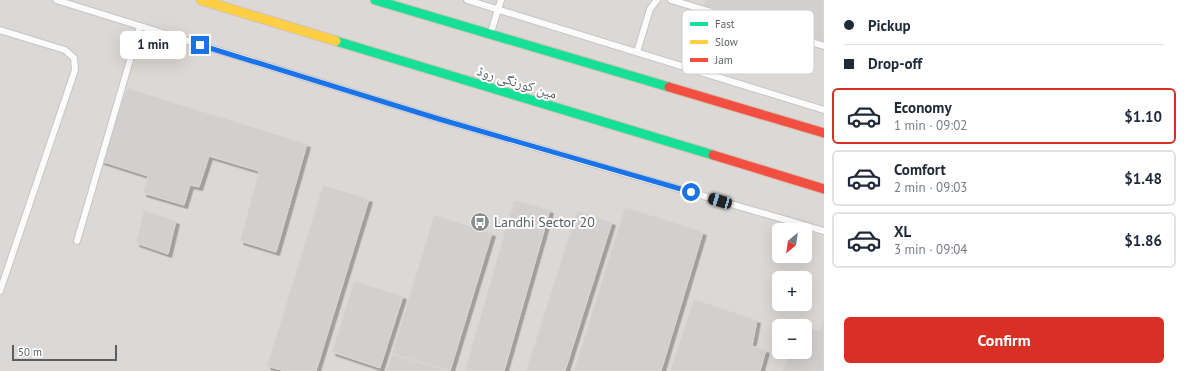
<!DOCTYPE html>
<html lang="en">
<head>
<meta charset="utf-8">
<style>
  :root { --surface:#fff; --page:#f6f6f7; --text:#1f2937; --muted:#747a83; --line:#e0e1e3; --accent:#d93025 }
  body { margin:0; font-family:"PT Sans","Noto Naskh Arabic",sans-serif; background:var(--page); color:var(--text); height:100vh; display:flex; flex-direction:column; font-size:15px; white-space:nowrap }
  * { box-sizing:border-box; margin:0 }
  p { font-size:13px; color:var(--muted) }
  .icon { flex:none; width:22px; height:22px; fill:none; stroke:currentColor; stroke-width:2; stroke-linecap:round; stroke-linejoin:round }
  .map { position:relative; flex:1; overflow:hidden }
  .details { display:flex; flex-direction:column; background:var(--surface); width:360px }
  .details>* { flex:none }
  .guide { display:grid; align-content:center; height:88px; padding:0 20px; background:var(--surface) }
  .needle { width:26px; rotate:209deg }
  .controls { position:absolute; left:772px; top:223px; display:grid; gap:8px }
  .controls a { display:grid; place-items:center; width:40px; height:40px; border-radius:6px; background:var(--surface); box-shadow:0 4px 16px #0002; font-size:20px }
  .scale { position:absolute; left:12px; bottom:10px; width:105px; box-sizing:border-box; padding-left:4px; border:2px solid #595f62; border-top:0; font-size:11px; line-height:14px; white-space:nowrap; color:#595f62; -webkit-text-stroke:3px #fff; paint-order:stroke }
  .end { position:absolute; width:18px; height:18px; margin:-9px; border:5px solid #1a73e8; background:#fff; box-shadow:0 0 0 2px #fff }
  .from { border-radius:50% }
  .bubble { position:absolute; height:28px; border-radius:6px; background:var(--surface); box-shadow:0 4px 16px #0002; font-size:13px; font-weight:700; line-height:28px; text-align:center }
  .car { position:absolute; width:12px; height:24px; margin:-12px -6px; border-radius:5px; box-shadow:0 0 3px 1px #0007; background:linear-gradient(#222 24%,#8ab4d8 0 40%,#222 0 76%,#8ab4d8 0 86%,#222 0) }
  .guide b { display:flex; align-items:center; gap:14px; height:38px; font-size:15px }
  .guide b+b { border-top:1px solid var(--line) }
  .guide i { width:10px; height:10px; background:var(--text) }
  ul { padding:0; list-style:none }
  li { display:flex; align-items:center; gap:12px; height:56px; margin:0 8px 6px; padding:0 12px; border:2px solid var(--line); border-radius:6px }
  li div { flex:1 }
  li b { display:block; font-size:15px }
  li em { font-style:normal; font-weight:700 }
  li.on { border-color:var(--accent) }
  li>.icon { width:36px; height:36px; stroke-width:1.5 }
  .button { display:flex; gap:8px; margin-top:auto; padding:8px 20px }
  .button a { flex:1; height:46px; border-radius:6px; background:var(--accent); color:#fff; font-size:16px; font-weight:700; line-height:46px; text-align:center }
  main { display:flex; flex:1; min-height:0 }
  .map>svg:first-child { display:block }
  .industrial { fill:#dbd8d5; fill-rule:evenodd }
  .building { fill:#d2cfce; stroke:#dad6d3; filter:url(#shadow) }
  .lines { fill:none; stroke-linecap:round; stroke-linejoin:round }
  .lane-casing { stroke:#c5c5c5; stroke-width:8 }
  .fast-casing { stroke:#d3c2b1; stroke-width:11 }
  .slow-casing { stroke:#d3c2b1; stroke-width:11 }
  .jam-casing { stroke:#d3c2b1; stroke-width:11 }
  .lane { stroke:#fcfbfb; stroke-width:6 }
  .fast { stroke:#16e098; stroke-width:9 }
  .slow { stroke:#ffcf43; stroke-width:9 }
  .jam { stroke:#f24e42; stroke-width:9 }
  .route { stroke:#1a73e8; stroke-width:5 }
  .labels { text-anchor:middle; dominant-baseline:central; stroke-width:4; stroke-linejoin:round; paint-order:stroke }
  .street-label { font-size:14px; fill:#595f62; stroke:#fff }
  .poi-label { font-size:14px; fill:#595f62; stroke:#fff; text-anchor:start }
  .key { fill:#fff; stroke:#cdcfd0; stroke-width:1 }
  .key-label { font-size:11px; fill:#595f62 }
</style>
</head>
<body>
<main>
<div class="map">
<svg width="824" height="371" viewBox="0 0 824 371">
  <defs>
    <filter id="shadow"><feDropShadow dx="3.5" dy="3.5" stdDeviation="0" flood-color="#0004"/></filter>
  </defs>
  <rect width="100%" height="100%" fill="#eae7e4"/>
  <path class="industrial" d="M0,0H824V371H0ZM779,230H805V256H779ZM779,278H805V304H779ZM779,326H805V352H779Z"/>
  <path class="building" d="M705,0H824V42L704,7Z
    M127,88L307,144L276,252L240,241L259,171L209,156L199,187L190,185L184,205L143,193L148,176L101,161Z
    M323,185L369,199L316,371H285L267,366Z
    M514,200L550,210L504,371H465Z
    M625,207L703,232L661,371H574Z
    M144,210L176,221L168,254L136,243Z
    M577,211L612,222L565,371H526Z
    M434,215L492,233L450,371L392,354Z
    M354,281L403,296L380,368L332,352Z
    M694,299L757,320L752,346L766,350L760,371H670Z
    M824,316V371H783L789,352H805V327L820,331Z
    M392,354L449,371H387Z"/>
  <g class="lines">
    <g class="lane-casing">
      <path id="lane" d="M56,0L439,119L824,231
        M467,0L824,110
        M671,0L824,46
        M0,30L65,50L74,58L75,70L0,291
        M491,32L501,0
        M637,52L650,9L657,0
        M77,241L140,26"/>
    </g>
    <g class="fast-casing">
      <path id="fast" d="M375,0L669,87
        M336,41L713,155"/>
    </g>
    <g class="slow-casing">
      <path id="slow" d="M201,0L336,41"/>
    </g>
    <g class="jam-casing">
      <path id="jam" d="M669,87L824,133
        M713,155L824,189"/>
    </g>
    <use href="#lane" class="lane"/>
    <use href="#fast" class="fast"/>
    <use href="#slow" class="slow"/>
    <use href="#jam" class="jam"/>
  </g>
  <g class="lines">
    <path class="route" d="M200,45L439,119L691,192"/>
  </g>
  <defs>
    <g id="bus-disc" transform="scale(1)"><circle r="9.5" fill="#8c8f90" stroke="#fff"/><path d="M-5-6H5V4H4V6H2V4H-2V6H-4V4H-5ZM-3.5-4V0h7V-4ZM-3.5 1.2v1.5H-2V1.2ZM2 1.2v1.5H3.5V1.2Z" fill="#fff"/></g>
  </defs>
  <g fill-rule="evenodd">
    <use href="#bus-disc" x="480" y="222"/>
  </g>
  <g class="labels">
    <g class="street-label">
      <text transform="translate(517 82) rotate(17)">مین کورنگی روڈ</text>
    </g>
    <g class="poi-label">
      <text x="494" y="222">Landhi Sector 20</text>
    </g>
  </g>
  <rect x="682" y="10" width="132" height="64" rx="6" class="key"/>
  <rect x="690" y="22" width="18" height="4" fill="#16e098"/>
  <rect x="690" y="40" width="18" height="4" fill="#ffcf43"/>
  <rect x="690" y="58" width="18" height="4" fill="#f24e42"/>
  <g class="key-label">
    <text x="715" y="28">Fast</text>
    <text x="715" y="46">Slow</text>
    <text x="715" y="64">Jam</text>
  </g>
</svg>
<div class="controls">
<a><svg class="needle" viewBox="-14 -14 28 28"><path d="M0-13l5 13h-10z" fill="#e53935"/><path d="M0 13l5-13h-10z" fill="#747a83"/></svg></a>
<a>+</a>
<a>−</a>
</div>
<div class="scale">50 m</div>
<i class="end from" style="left:691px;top:192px"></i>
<i class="end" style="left:200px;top:45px"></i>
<div class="bubble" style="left:120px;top:31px;width:66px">1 min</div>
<i class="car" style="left:720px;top:201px;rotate:286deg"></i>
</div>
<section class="details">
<div class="guide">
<b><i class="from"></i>Pickup</b>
<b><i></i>Drop-off</b>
</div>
<ul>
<li class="on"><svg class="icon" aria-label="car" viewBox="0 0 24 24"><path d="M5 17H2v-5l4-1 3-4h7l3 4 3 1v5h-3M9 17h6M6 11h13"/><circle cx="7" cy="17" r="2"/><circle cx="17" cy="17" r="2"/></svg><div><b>Economy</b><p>1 min · 09:02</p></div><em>$1.10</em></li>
<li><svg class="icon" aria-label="car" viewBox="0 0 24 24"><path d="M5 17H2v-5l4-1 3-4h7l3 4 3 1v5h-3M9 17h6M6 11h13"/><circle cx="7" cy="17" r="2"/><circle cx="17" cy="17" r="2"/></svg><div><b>Comfort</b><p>2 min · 09:03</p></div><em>$1.48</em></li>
<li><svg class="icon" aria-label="car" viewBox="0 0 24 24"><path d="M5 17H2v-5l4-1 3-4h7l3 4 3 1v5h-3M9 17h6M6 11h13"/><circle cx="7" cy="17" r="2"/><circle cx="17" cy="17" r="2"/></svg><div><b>XL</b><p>3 min · 09:04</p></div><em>$1.86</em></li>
</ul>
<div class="button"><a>Confirm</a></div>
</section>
</main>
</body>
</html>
